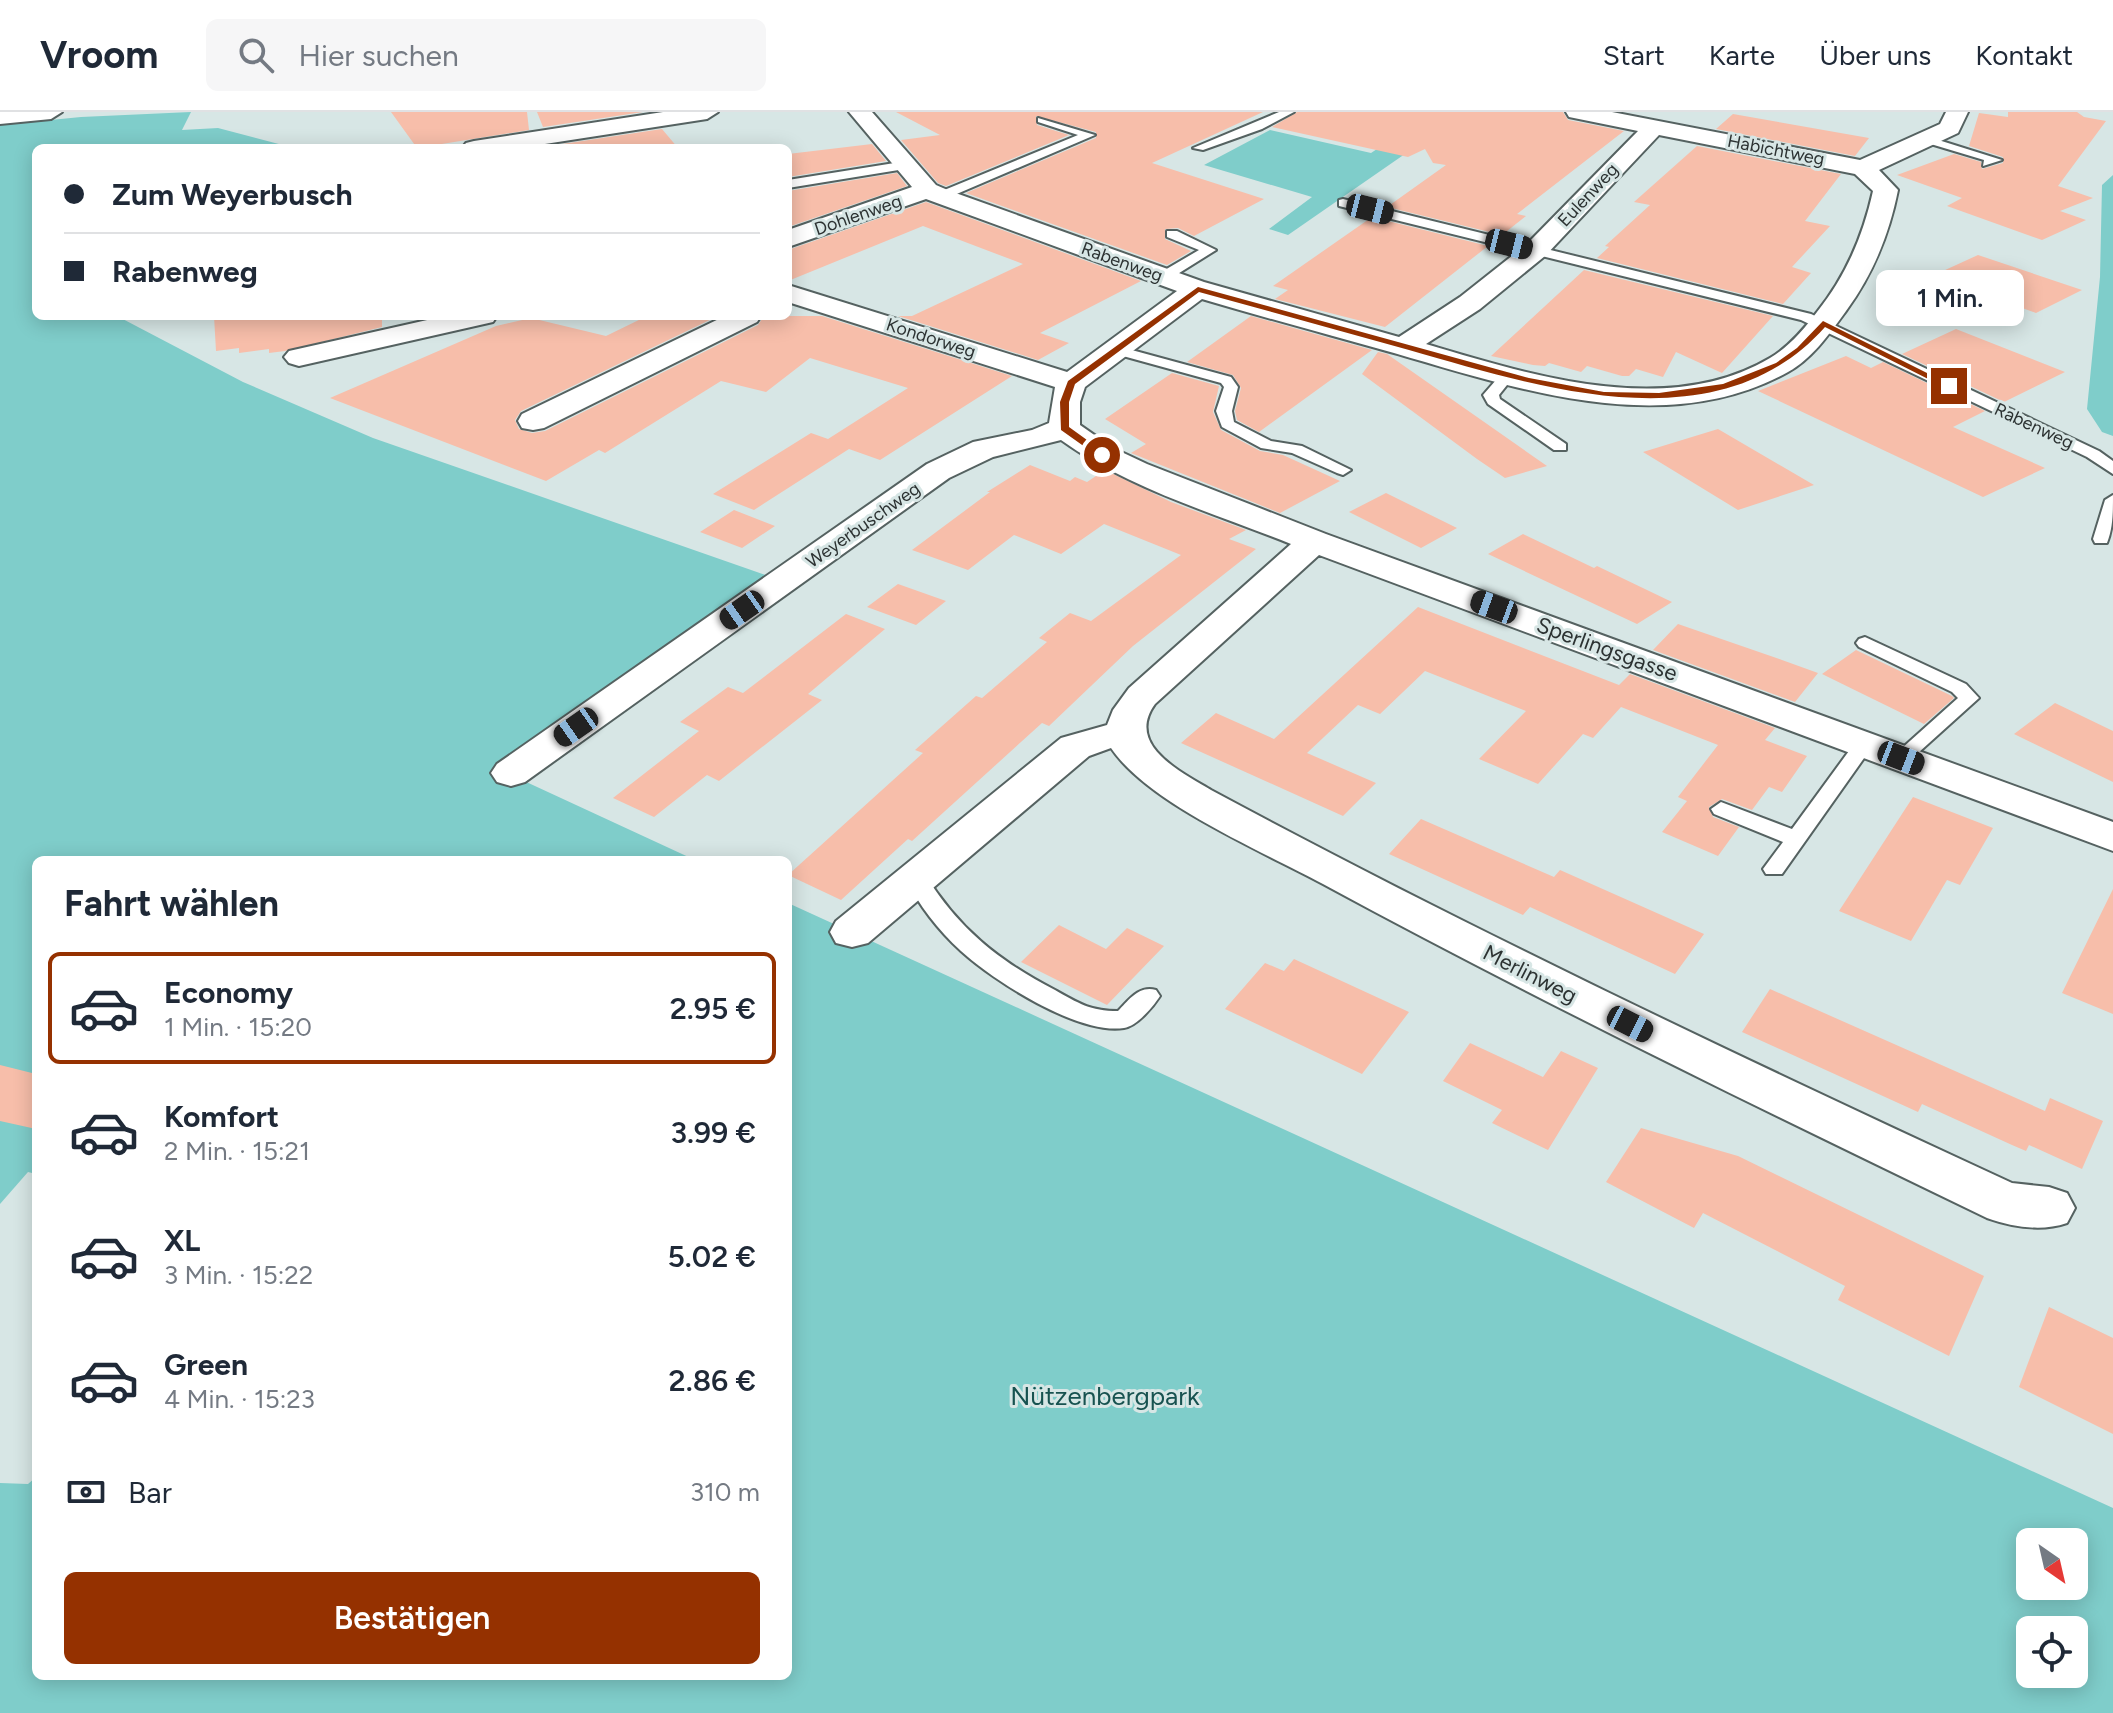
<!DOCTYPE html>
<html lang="de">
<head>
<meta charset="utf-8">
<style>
  :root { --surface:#fff; --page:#f6f6f7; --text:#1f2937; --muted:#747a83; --line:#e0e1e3; --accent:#953100 }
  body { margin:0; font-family:Figtree,sans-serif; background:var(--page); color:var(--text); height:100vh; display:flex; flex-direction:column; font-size:30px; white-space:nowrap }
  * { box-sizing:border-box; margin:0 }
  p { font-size:26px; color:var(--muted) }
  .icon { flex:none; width:44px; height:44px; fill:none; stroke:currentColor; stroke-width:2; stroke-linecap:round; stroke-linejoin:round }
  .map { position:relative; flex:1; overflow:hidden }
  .drawer { position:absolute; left:32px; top:744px; width:760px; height:824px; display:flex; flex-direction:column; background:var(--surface); border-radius:12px; box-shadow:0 4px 20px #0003 }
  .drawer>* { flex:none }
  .hud { position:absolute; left:32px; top:32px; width:760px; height:176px; border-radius:12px; box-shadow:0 4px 20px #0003; display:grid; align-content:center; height:176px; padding:0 32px; background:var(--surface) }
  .needle { width:52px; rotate:146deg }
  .buttons { position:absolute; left:2016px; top:1416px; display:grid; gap:16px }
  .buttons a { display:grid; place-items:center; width:72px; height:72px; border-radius:12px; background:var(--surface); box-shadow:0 4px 20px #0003; font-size:40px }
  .end { position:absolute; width:36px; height:36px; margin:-18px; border:10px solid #953100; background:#fff; box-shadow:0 0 0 4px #fff }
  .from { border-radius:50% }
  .bubble { position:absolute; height:56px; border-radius:12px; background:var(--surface); box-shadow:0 4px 20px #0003; font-size:26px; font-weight:600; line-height:56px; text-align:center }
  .car { position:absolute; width:24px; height:48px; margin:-24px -12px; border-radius:10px; box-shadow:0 0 6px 2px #0007; background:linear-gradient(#222 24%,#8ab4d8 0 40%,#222 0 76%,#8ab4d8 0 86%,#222 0) }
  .hud b { display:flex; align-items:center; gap:28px; height:76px; font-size:30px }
  .hud b+b { border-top:2px solid var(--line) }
  .hud i { width:20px; height:20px; background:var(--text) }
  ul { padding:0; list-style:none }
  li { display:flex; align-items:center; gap:24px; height:112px; margin:0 16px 12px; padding:0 16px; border:4px solid transparent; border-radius:12px }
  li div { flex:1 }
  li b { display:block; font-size:30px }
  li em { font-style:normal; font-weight:600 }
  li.selected { border-color:var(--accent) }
  li>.icon { width:72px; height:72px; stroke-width:1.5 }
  h2 { padding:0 32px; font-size:36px; line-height:96px }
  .pay { display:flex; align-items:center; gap:20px; height:88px; padding:0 32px; font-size:30px }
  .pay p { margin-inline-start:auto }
  .button { display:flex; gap:16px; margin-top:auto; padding:16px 32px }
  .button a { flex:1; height:92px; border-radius:12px; background:var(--accent); color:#fff; font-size:32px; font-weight:600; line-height:92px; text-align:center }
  header { display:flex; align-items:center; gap:48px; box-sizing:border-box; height:112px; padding:0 40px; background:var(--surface); border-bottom:2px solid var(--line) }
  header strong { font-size:38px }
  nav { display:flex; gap:44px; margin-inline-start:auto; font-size:28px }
  .search { width:560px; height:72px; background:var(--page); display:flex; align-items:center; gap:20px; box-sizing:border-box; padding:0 28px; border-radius:12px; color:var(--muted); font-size:30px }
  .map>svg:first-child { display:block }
  .green { fill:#7fcdca; fill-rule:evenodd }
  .building { fill:#f7beaa }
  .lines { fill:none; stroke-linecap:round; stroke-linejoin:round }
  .service-casing { stroke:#556261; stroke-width:4 }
  .minor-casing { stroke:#556261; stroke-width:4 }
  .tertiary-casing { stroke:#556261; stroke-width:4 }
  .service { fill:#fff; fill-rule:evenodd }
  .minor { fill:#fff; fill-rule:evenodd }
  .tertiary { fill:#fff; fill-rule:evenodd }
  .route { fill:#953100 }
  .labels { text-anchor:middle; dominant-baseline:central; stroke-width:6; stroke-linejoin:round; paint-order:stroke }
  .far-street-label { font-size:18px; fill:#2c3232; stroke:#d7e6e5 }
  .street-label { font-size:22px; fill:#2c3232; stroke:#d7e6e5 }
  .near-park-label { font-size:26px; fill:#175250; stroke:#d7e6e5 }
</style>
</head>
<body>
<header>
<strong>Vroom</strong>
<div class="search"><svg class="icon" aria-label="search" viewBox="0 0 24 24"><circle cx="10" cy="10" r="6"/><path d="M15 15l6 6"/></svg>Hier suchen</div>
<nav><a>Start</a><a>Karte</a><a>Über uns</a><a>Kontakt</a></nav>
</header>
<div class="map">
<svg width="2113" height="1601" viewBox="0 0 2113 1601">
  <rect width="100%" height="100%" fill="#d7e6e5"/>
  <path class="green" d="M191,0L182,18L218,16L294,36H36V204H117L243,270L373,326L777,467L509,662L695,748H36V1062L28,1060L0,1092V13L81,5Z
    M1270,18L1371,41L1389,29L1415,35L1288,123L1269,117L1312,85L1204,53Z
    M2113,63V324L2102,320L2087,297L2100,165L2102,73Z
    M788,791L2113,1396V1601H0V1371L28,1372L36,1365V1564H788ZM2030,1430H2074V1474H2030ZM2030,1518H2074V1562H2030Z"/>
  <path class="building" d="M391,0H527L529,18L417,36Z
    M537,0H643L543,15Z
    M896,0H1263L1152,51L1264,87L1194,124L1178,116L1165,117V127L1191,139L1167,153L966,81L1096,26V20L1036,4L1037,13L1069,23L946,74L938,71L901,28L940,23Z
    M1297,0H1563L1568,8L1624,19L1517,102L1526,104L1502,123L1387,95L1446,53L1433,51L1425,37L1408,45L1272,15Z
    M2008,0H2077L2084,5L2106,9L2058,74L2093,86L2060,99L2086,108L2042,128L1947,94L1962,86L1897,63L1954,42L1981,50L1982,57L2003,51V45L1969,34L1979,1L2008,5Z
    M1733,2L1869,26L1855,44L1716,17Z
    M662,17L678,36H576L574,32L549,34Z
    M872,32L886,49L788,65V42Z
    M1697,34L1841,62L1805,109L1830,114L1792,155L1811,161L1783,192L1597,146L1609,135L1605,134L1650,93L1634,90Z
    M897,61L907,74L788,115V79Z
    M926,90L1141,169L1040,221L1069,231L1038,248L898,204H912L1023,152L923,114L788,169V138Z
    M1372,105L1488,134L1385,215L1275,187L1288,178L1273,174Z
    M1978,143L2082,178L2036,201L1932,164Z
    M1584,158L1773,204L1722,261L1676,240L1663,265L1636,257L1629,264H1622L1587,254L1581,260L1549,251L1545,254L1533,253L1491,244Z
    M214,204H382V215L285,239L269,241V237L239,241V236L216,239Z
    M647,204H718L521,299L515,308L519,317L532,321L545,319L758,213L764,204H822L1012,264L880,348L849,337L754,398L713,382L811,321L828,327L908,276L810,246L766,280L721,269L605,341L599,338L546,369L330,286L496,214L531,206L606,224Z
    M1251,204L1297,217L1372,238L1259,320L1237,308L1235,299L1241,276L1233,263L1187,250Z
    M1956,217L2065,260L2004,290L1902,242Z
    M1378,240L1387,242L1547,354L1505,366L1477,347L1362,262Z
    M1846,244L1871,256L1883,250L1985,299L1953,315L2045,356L1983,385L1758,279Z
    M1172,261L1219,274L1213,300L1221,318L1260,339L1283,343L1340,369L1280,401L1131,341L1146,332L1105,307Z
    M1718,317L1814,373L1738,398L1643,340Z
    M1030,353L1070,369L1075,365L1087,370L1105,358L1171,390L1246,418L1229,427L1256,437L1133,534L1049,614L1042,611L912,729L908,727L841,788L788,763L923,641L915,638L976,584L982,586L1047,530L1039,526L1070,501L1091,509L1181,443L1104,412L1061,442L1014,423L968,458L912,438L990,380H987Z
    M1386,381L1457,416L1421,436L1349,400Z
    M734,398L775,414L742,436L700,420Z
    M1523,422L1594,456L1597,454L1672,490L1637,512L1488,442Z
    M898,472L946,489L916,513L867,495Z
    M1418,495L1619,573L1630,562L1775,616L1765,628L1807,644L1782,680L1769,675L1752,698L1722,687L1709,695L1713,705L1739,715L1718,744L1662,720L1687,689L1678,685L1718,633L1621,595L1593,626L1583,622L1538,672L1479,647L1526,599L1425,559L1380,602L1358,593L1307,641L1376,671L1343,704L1181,631L1216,601L1274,627Z
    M846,502L885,517L808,582L822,588L719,669L707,663L654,705L613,686L699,619L680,610L728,575L743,581Z
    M1678,512L1782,548L1818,561L1795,590L1653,538Z
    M1856,538L1952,584L1954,586L1924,612L1822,562Z
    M2055,591L2113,619V670L2014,622Z
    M1913,685L1993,716L1960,773L1947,768L1911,829L1839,799Z
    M1421,707L1554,765L1560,758L1704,822L1675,862L1530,795L1523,803L1389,742Z
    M2113,777V902L2062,881Z
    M1059,813L1106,837L1127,816L1164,834L1107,893L1021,850Z
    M1294,847L1409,900L1362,962L1225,897L1265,851L1284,859Z
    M1770,877L2045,999L2050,986L2103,1009L2082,1057L2029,1033L2026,1039L2012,1033L1922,992L1918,1000L1742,920Z
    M1470,931L1543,965L1561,939L1598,956L1548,1038L1492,1011L1502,998L1443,969Z
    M0,953L36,962V1017L0,1009Z
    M1641,1016L1738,1044L1984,1164L1949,1244L1838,1188L1845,1174L1703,1101L1694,1116L1606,1070Z
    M2049,1195L2113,1226V1322L2019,1275Z"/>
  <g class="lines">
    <g class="service-casing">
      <path id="service" d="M1279,0H1294L1262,17L1203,38L1193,36Z
        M1038,6L1095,23L945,87H937V81L1078,23L1038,10Z
        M1924,26H1932L2002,48L1983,54L1984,48L1924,30Z
        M907,49L911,50V56L788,76V68Z
        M1343,87L1811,202L2099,339L2113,349V362L2087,345L1801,208L1339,94V88Z
        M1167,119H1177L1216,138L1168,168H1158V162L1199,138L1167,125Z
        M1117,234L1231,265L1238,275L1232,299L1234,310L1271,329L1302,334L1351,358L1343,363L1337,361L1292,341L1261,336L1222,315L1216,299L1224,275L1221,271L1112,241L1110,238Z
        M1508,259L1515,263L1499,283L1500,287L1566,332V338H1554L1488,292L1483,283L1503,260Z
        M2113,383C2113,400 2113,416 2107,431H2095L2093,427L2105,388Z
        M1865,525L1966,572L1979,586L1908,650L1901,652L1891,646L1958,586L1952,580L1859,535L1856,531L1859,527Z
        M1864,626L1874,632L1782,762H1766L1763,757L1783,730L1714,702L1711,697L1721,690L1792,717L1857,628Z
        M916,759L924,761C958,816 997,848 1055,878C1078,891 1090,899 1118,899C1129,888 1139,873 1156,878L1160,884C1153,895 1137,914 1124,916C1078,923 994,869 961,839C938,818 919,793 905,766L908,761Z"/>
    </g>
    <g class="minor-casing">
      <path id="minor" d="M663,0H718L707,7L519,36H462L466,31L474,29Z
        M849,0H872L936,73L950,79L1204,170L1399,225L1460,185L1527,132L1638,19L1569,5L1566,0H1612L1860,48L1940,12L1946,0H1968L1958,21L1879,58L1898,78C1889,123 1873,162 1846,199C1830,221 1812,247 1788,260C1666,328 1518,277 1394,241C1330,223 1266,206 1202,187L1085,275L1080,290V313L1113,336L1147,352L1326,422L2113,710V739L1319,443L1155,592C1125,633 1181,660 1211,678C1473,819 1742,946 2012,1071L2049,1075L2067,1081L2075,1096L2067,1111C2041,1120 2013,1115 1987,1106C1763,998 1541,890 1323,772C1262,739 1149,692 1111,636L1089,644L868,831L852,835L836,831L830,820L836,809L1061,626L1107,613L1113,598L1129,576L1291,432C1214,401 1129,377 1061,328L993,345L949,366L525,670L511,674L497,670L491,661L497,652L927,352L973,330L1032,318L1049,311L1055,275L788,190V173L1067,260L1177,179L926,87L788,135V118L912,75ZM1659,23L1855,62L1873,79C1863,124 1846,164 1817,200C1804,217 1789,235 1770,246C1667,307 1531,263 1426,232L1480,197L1545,144Z
        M445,204H497L493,210L299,254L289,251L284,245L289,239Z
        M725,204H761L757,210L544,316L533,318L522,316L518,309L522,302Z"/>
    </g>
    <g class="tertiary-casing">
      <path id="tertiary" d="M0,0H62L51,7L0,12Z"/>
    </g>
    <use href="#service" class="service"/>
    <use href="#minor" class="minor"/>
    <use href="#tertiary" class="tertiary"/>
  </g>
  <path class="route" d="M1198,175L1529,266L1604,280L1659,281L1723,272L1776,251L1797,236L1823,209L1953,274L1946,276L1825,215C1718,335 1540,275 1409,238C1339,219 1269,199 1199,180L1075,272L1069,290V315L1105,341V345H1099L1061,318L1060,290L1068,269Z"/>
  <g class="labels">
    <g class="far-street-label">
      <text transform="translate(1776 38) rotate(11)">Habichtweg</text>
      <text transform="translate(1588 83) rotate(-47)">Eulenweg</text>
      <text transform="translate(858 103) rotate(-19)">Dohlenweg</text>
      <text transform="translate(1122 150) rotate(20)">Rabenweg</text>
      <text transform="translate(931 226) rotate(18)">Kondorweg</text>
      <text transform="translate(2034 314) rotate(25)">Rabenweg</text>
      <text transform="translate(863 413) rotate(-35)">Weyerbuschweg</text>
    </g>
    <g class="street-label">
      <text transform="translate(1607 537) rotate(20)">Sperlingsgasse</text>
      <text transform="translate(1530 862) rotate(27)">Merlinweg</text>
    </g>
    <g class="near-park-label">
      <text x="1105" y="1284">Nützenbergpark</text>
    </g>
  </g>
</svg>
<div class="buttons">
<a><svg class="needle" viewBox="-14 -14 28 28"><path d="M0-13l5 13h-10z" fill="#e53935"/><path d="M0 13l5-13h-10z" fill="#747a83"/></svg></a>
<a><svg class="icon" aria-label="locate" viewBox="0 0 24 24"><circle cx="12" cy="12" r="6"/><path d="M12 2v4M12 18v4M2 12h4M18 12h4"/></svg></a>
</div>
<i class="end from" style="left:1102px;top:343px"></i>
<i class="end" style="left:1949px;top:274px"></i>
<div class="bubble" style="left:1876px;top:158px;width:148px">1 Min.</div>
<i class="car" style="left:1370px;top:97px;rotate:104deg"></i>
<i class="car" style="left:1509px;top:132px;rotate:104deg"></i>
<i class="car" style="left:1494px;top:495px;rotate:290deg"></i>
<i class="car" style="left:742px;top:498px;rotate:235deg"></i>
<i class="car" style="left:576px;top:615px;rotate:235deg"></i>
<i class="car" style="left:1901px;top:646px;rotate:111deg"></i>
<i class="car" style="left:1630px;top:912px;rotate:117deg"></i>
<div class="hud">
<b><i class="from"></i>Zum Weyerbusch</b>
<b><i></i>Rabenweg</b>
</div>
<section class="drawer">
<h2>Fahrt wählen</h2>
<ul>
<li class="selected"><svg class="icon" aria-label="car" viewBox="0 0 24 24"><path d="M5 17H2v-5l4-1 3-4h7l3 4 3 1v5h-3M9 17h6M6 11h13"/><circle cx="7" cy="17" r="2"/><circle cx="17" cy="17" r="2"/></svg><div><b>Economy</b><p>1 Min. · 15:20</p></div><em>2.95 €</em></li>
<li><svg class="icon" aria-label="car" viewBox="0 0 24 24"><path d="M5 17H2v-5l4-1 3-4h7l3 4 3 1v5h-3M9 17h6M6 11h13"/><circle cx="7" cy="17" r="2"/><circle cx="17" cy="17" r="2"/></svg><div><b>Komfort</b><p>2 Min. · 15:21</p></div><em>3.99 €</em></li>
<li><svg class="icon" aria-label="car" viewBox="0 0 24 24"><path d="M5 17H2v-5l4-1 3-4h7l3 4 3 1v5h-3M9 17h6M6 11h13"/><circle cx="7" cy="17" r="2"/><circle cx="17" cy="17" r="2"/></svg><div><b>XL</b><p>3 Min. · 15:22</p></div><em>5.02 €</em></li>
<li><svg class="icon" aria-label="car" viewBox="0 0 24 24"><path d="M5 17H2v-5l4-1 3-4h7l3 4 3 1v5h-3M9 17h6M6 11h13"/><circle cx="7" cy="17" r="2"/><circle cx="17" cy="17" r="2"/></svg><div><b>Green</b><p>4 Min. · 15:23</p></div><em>2.86 €</em></li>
</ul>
<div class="pay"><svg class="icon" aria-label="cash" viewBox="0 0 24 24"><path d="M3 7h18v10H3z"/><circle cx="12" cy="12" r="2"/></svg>Bar<p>310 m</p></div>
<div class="button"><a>Bestätigen</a></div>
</section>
</div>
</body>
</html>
